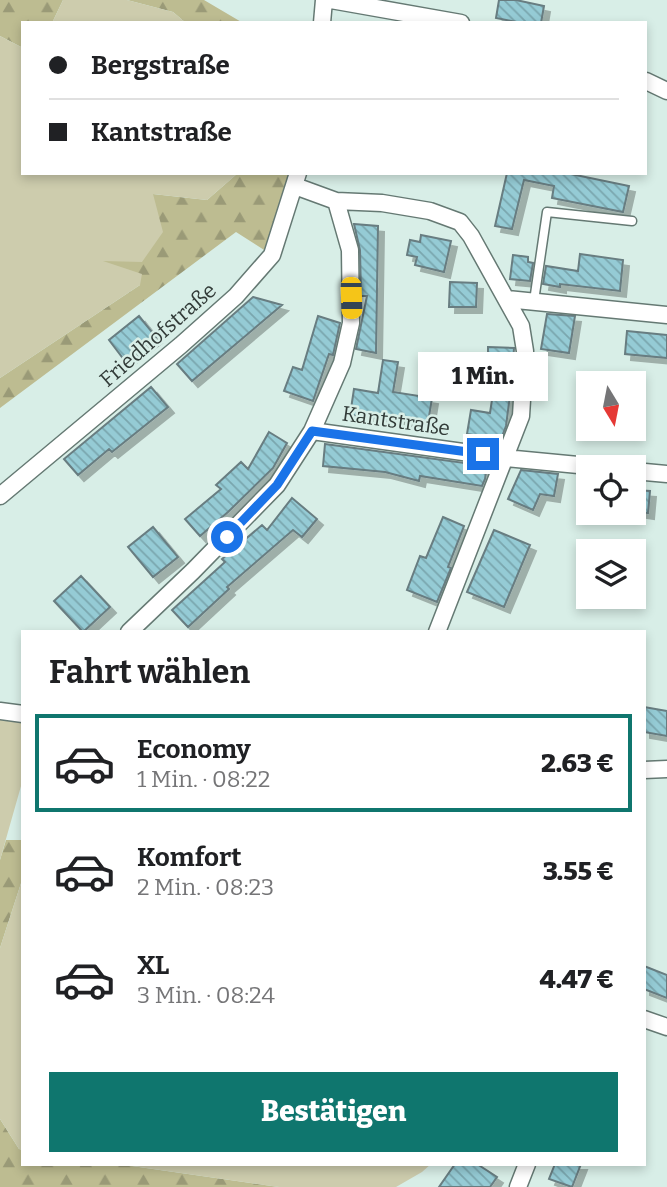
<!DOCTYPE html>
<html lang="de">
<head>
<meta charset="utf-8">
<style>
  :root { --surface:#fff; --page:#f2f2f2; --text:#202124; --muted:#757577; --line:#e0e0e0; --accent:#0f766e }
  body { margin:0; font-family:Bitter,serif; background:var(--page); color:var(--text); height:100vh; display:flex; flex-direction:column; font-size:26px; white-space:nowrap }
  * { box-sizing:border-box; margin:0 }
  p { font-size:23px; color:var(--muted) }
  .icon { flex:none; width:38px; height:38px; fill:none; stroke:currentColor; stroke-width:2; stroke-linecap:round; stroke-linejoin:round }
  .map { position:relative; flex:1; overflow:hidden }
  .sheet { position:absolute; left:21px; top:630px; width:625px; height:536px; display:flex; flex-direction:column; background:var(--surface); border-radius:0px; box-shadow:0 4px 10px #0003 }
  .sheet>* { flex:none }
  .top-card { position:absolute; left:21px; top:21px; width:626px; height:154px; border-radius:0px; box-shadow:0 4px 10px #0003; display:grid; align-content:center; height:154px; padding:0 28px; background:var(--surface) }
  .needle { width:46px; rotate:170deg }
  .buttons { position:absolute; left:576px; top:371px; display:grid; gap:14px }
  .buttons a { display:grid; place-items:center; width:70px; height:70px; border-radius:0px; background:var(--surface); box-shadow:0 4px 10px #0003; font-size:35px }
  .end { position:absolute; width:32px; height:32px; margin:-16px; border:9px solid #1a73e8; background:#fff; box-shadow:0 0 0 4px #fff }
  .from { border-radius:50% }
  .bubble { position:absolute; height:49px; border-radius:0px; background:var(--surface); box-shadow:0 4px 10px #0003; font-size:23px; font-weight:800; line-height:49px; text-align:center }
  .car { position:absolute; width:21px; height:42px; margin:-21px -10px; border-radius:9px; box-shadow:0 0 5px 2px #0007; background:linear-gradient(#f5c518 24%,#345 0 40%,#f5c518 0 76%,#345 0 86%,#f5c518 0) }
  .top-card b { display:flex; align-items:center; gap:24px; height:66px; font-size:26px }
  .top-card b+b { border-top:2px solid var(--line) }
  .top-card i { width:18px; height:18px; background:var(--text) }
  ul { padding:0; list-style:none }
  li { display:flex; align-items:center; gap:21px; height:98px; margin:0 14px 10px; padding:0 14px; border:4px solid transparent; border-radius:0px }
  li div { flex:1 }
  li b { display:block; font-size:26px }
  li em { font-style:normal; font-weight:800 }
  li.current { border-color:var(--accent) }
  li>.icon { width:63px; height:63px; stroke-width:1.5 }
  h2 { padding:0 28px; font-size:32px; line-height:84px }
  .primary-button { display:flex; gap:14px; margin-top:auto; padding:14px 28px }
  .primary-button a { flex:1; height:80px; border-radius:0px; background:var(--accent); color:#fff; font-size:28px; font-weight:800; line-height:80px; text-align:center }
  .map>svg:first-child { display:block }
  .forest { fill:url(#forest-firs) }
  .garden { fill:#cdccad }
  .building { fill:url(#building-back-hatch); stroke:#687d81; stroke-width:2; filter:url(#shadow) }
  .lines { fill:none; stroke-linecap:round; stroke-linejoin:round }
  .service-casing { stroke:#657973; stroke-width:11 }
  .minor-casing { stroke:#657973; stroke-width:19 }
  .service { stroke:#fff; stroke-width:8 }
  .minor { stroke:#fff; stroke-width:16 }
  .route { stroke:#1a73e8; stroke-width:9 }
  .labels { text-anchor:middle; dominant-baseline:central; stroke-width:5; stroke-linejoin:round; paint-order:stroke }
  .street-label { font-size:21px; fill:#323b38; stroke:#d8eee7 }
</style>
</head>
<body>
<div class="map">
<svg width="667" height="1187" viewBox="0 0 667 1187">
  <defs>
    <pattern id="forest-firs" width="22" height="20" patternUnits="userSpaceOnUse" patternTransform="scale(1.75)"><rect width="22" height="20" fill="#bdbc91"/><path d="M5 1l3.5 6h-7zM16 11l3.5 6h-7z" fill="#9a9a77"/></pattern>
    <pattern id="building-back-hatch" width="6" height="6" patternUnits="userSpaceOnUse" patternTransform="scale(1.75)"><rect width="6" height="6" fill="#95cbd5"/><path d="M-1 5l2 2M0 0l6 6M5-1l2 2" fill="none" stroke="#7aa6ae"/></pattern>
    <filter id="shadow"><feDropShadow dx="6" dy="6" stdDeviation="0" flood-color="#0004"/></filter>
  </defs>
  <rect width="100%" height="100%" fill="#d8eee7"/>
  <path class="forest" d="M0,0H63L52,23H23V48L0,36Z
    M127,0H204L243,23H186L173,12Z
    M238,173H297L272,255L236,232L0,408V378L140,285L100,261L153,194L207,200Z
    M6,840H23V877L0,948V860Z
    M0,1119L19,1149L23,1150V1164H118L279,1187H0Z"/>
  <path class="garden" d="M63,0H127L173,12L186,23H52Z
    M0,36L23,48V173H238L207,200L153,194L163,232L142,262L103,261L142,274L140,285L0,378Z
    M0,711L23,714V779L0,860Z
    M23,877V1150L19,1149L0,1119V948Z
    M118,1164H431L422,1172L396,1187H279Z"/>
  <path class="building" d="M499,0H516L544,6L541,23H522L496,18Z
    M507,173H566L629,186L623,212L552,198L554,186L524,180L512,229L495,226Z
    M354,224L378,226L376,353L356,349L367,296H361L360,250Z
    M421,235L451,241L444,272L415,265L417,257L407,255L410,240L420,242Z
    M580,254L623,260L620,291L560,284V287L543,284L546,266L578,271Z
    M513,255L528,257V262L533,263L530,281L510,279Z
    M450,282L477,283L476,307H449Z
    M253,297L282,305L192,381L177,364Z
    M547,314L575,316L569,353L541,349Z
    M139,316L156,337L125,361L109,340Z
    M318,316L340,323L333,355L329,354L313,401L284,391L293,367L302,370Z
    M627,331L667,335V358L625,354Z
    M488,347L514,348L512,380L506,426L501,439L467,434L471,410L490,413L495,380H462L463,359H488Z
    M383,360L398,362L393,392L432,398L428,423L350,415L354,389L378,393Z
    M151,387L168,407L112,452L109,449L78,475L64,459Z
    M269,432L287,443L273,468L228,512L200,536L185,519L221,489L216,485L241,462L248,469Z
    M325,444L487,466L485,479L482,486L420,476L419,481L385,472L323,466Z
    M521,470L558,474L554,496L540,494L533,510L508,499Z
    M634,490L650,491L648,513L634,511Z
    M292,498L317,519L302,537L293,530L227,587L229,589L188,627L172,610L225,562L222,559L262,525L267,530Z
    M443,517L464,526L448,567L451,568L437,602L407,590L420,556L426,558Z
    M153,527L178,557L153,577L128,547Z
    M494,530L530,545L504,607L467,592Z
    M81,576L110,607L83,632L54,601Z
    M644,707L667,711V736L644,732Z
    M644,966L667,975V998L644,989Z
    M455,1164H477L497,1177L490,1187H439Z
    M555,1164H581L572,1187L549,1179Z"/>
  <g class="lines">
    <g class="service-casing">
      <path id="service" d="M534,301L547,212L632,221"/>
    </g>
    <g class="minor-casing">
      <path id="minor" d="M331,0L461,23
        M322,23L324,0
        M646,81L667,91
        M295,186L336,201L382,203L430,211L460,222L471,236L521,326L525,351L521,416L437,632
        M507,299L667,315
        M312,431L506,458L599,467
        M634,471L667,474
        M0,496L181,345L236,296L272,255L298,173
        M129,632L193,571L277,485L312,431L342,363L351,323L350,250L336,201
        M0,711L23,714
        M644,770L667,769
        M644,1019L667,1027
        M518,1187L527,1164"/>
    </g>
    <use href="#service" class="service"/>
    <use href="#minor" class="minor"/>
  </g>
  <g class="lines">
    <path class="route" d="M227,537L277,485L312,431L483,454"/>
  </g>
  <g class="labels">
    <g class="street-label">
      <text transform="translate(158 335) rotate(-41)">Friedhofstraße</text>
      <text transform="translate(396 421) rotate(8)">Kantstraße</text>
    </g>
  </g>
</svg>
<div class="buttons">
<a><svg class="needle" viewBox="-14 -14 28 28"><path d="M0-13l5 13h-10z" fill="#e53935"/><path d="M0 13l5-13h-10z" fill="#757577"/></svg></a>
<a><svg class="icon" aria-label="locate" viewBox="0 0 24 24"><circle cx="12" cy="12" r="6"/><path d="M12 2v4M12 18v4M2 12h4M18 12h4"/></svg></a>
<a><svg class="icon" aria-label="layers" viewBox="0 0 24 24"><path d="M12 4l9 5-9 5-9-5zM3 14l9 5 9-5"/></svg></a>
</div>
<i class="end from" style="left:227px;top:537px"></i>
<i class="end" style="left:483px;top:454px"></i>
<div class="bubble" style="left:418px;top:352px;width:130px">1 Min.</div>
<i class="car" style="left:351px;top:298px;rotate:178deg"></i>
<div class="top-card">
<b><i class="from"></i>Bergstraße</b>
<b><i></i>Kantstraße</b>
</div>
<section class="sheet">
<h2>Fahrt wählen</h2>
<ul>
<li class="current"><svg class="icon" aria-label="car" viewBox="0 0 24 24"><path d="M5 17H2v-5l4-1 3-4h7l3 4 3 1v5h-3M9 17h6M6 11h13"/><circle cx="7" cy="17" r="2"/><circle cx="17" cy="17" r="2"/></svg><div><b>Economy</b><p>1 Min. · 08:22</p></div><em>2.63 €</em></li>
<li><svg class="icon" aria-label="car" viewBox="0 0 24 24"><path d="M5 17H2v-5l4-1 3-4h7l3 4 3 1v5h-3M9 17h6M6 11h13"/><circle cx="7" cy="17" r="2"/><circle cx="17" cy="17" r="2"/></svg><div><b>Komfort</b><p>2 Min. · 08:23</p></div><em>3.55 €</em></li>
<li><svg class="icon" aria-label="car" viewBox="0 0 24 24"><path d="M5 17H2v-5l4-1 3-4h7l3 4 3 1v5h-3M9 17h6M6 11h13"/><circle cx="7" cy="17" r="2"/><circle cx="17" cy="17" r="2"/></svg><div><b>XL</b><p>3 Min. · 08:24</p></div><em>4.47 €</em></li>
</ul>
<div class="primary-button"><a>Bestätigen</a></div>
</section>
</div>
</body>
</html>
